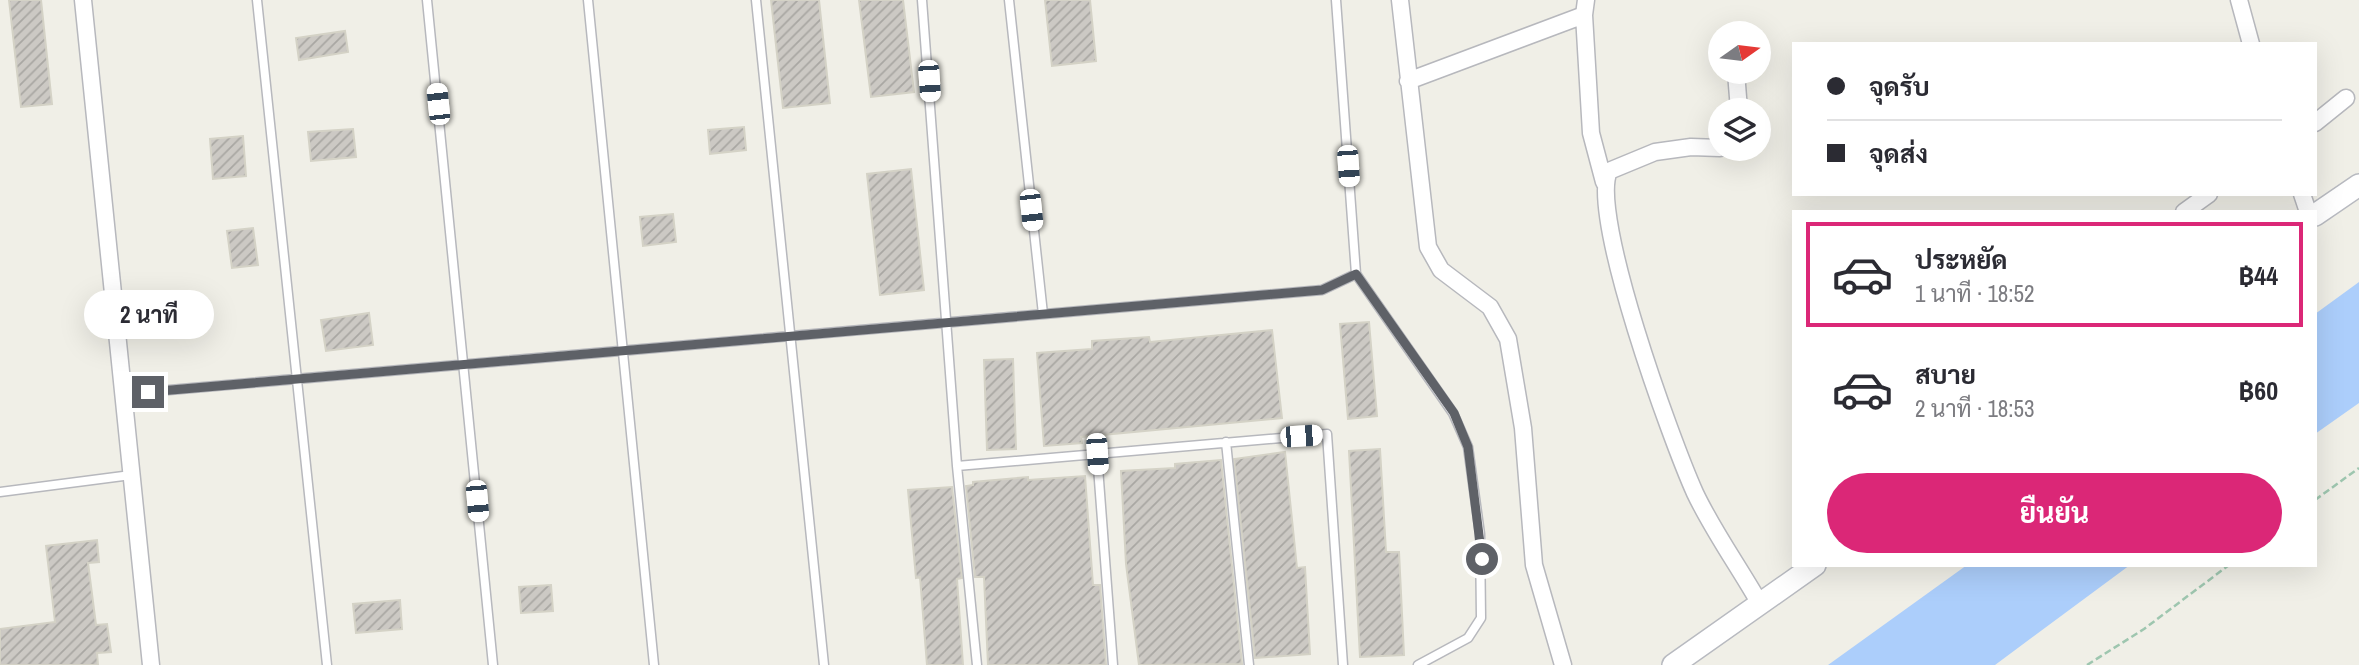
<!DOCTYPE html>
<html lang="th">
<head>
<meta charset="utf-8">
<style>
  :root { --surface:#fff; --page:#f7f7f7; --text:#2b2b33; --muted:#7c7c81; --line:#e1e1e2; --accent:#db2777 }
  body { margin:0; font-family:"Archivo Narrow",Sarabun,sans-serif; background:var(--page); color:var(--text); height:100vh; display:flex; flex-direction:column; font-size:26px; white-space:nowrap }
  * { box-sizing:border-box; margin:0 }
  p { font-size:23px; color:var(--muted) }
  .icon { flex:none; width:38px; height:38px; fill:none; stroke:currentColor; stroke-width:2; stroke-linecap:round; stroke-linejoin:round }
  .map { position:relative; flex:1; overflow:hidden }
  .sheet { position:absolute; left:1792px; top:210px; width:525px; height:357px; display:flex; flex-direction:column; background:var(--surface); border-radius:0px; box-shadow:0 7px 28px #0002 }
  .sheet>* { flex:none }
  .guide { position:absolute; left:1792px; top:42px; width:525px; height:154px; border-radius:0px; box-shadow:0 7px 28px #0002; display:grid; align-content:center; height:154px; padding:0 35px; background:var(--surface) }
  .needle { width:46px; rotate:76deg }
  .controls { position:absolute; left:1708px; top:21px; display:grid; gap:14px }
  .controls a { display:grid; place-items:center; width:63px; height:63px; border-radius:50%; background:var(--surface); box-shadow:0 7px 28px #0002; font-size:35px }
  .end { position:absolute; width:32px; height:32px; margin:-16px; border:9px solid #5e6167; background:#fff; box-shadow:0 0 0 4px #fff }
  .from { border-radius:50% }
  .bubble { position:absolute; height:49px; border-radius:24px; background:var(--surface); box-shadow:0 7px 28px #0002; font-size:23px; font-weight:700; line-height:49px; text-align:center }
  .car { position:absolute; width:21px; height:42px; margin:-21px -10px; border-radius:9px; box-shadow:0 0 5px 2px #0007; background:linear-gradient(#fff 24%,#345 0 40%,#fff 0 76%,#345 0 86%,#fff 0) }
  .guide b { display:flex; align-items:center; gap:24px; height:66px; font-size:26px }
  .guide b+b { border-top:2px solid var(--line) }
  .guide i { width:18px; height:18px; background:var(--text) }
  ul { padding:12px 0 0; list-style:none }
  li { display:flex; align-items:center; gap:21px; height:105px; margin:0 14px 10px; padding:0 21px; border:4px solid transparent; border-radius:0px }
  li div { flex:1 }
  li b { display:block; font-size:26px }
  li em { font-style:normal; font-weight:700 }
  li.on { border-color:var(--accent) }
  li>.icon { width:63px; height:63px; stroke-width:1.5 }
  .action { display:flex; gap:14px; margin-top:auto; padding:14px 35px }
  .action a { flex:1; height:80px; border-radius:42px; background:var(--accent); color:#fff; font-size:28px; font-weight:700; line-height:80px; text-align:center }
  .map>svg:first-child { display:block }
  .water { fill:#accefb }
  .building { fill:url(#building-hatch); stroke:#d4d2c6; stroke-width:2 }
  .lines { fill:none; stroke-linecap:round; stroke-linejoin:round }
  .service-casing { stroke:#b7b8bd; stroke-width:11 }
  .minor-casing { stroke:#b7b8bd; stroke-width:19 }
  .secondary-casing { stroke:#b8bac0; stroke-width:24 }
  .path { stroke:#9ec6af; stroke-width:2.5; stroke-dasharray:7 3.5; stroke-linecap:butt }
  .service { stroke:#fff; stroke-width:8 }
  .minor { stroke:#fff; stroke-width:16 }
  .secondary { stroke:#fff; stroke-width:21 }
  .route { stroke:#5e6167; stroke-width:9 }
</style>
</head>
<body>
<div class="map">
<svg width="2359" height="665" viewBox="0 0 2359 665">
  <defs>
    <pattern id="building-hatch" width="6" height="6" patternUnits="userSpaceOnUse" patternTransform="scale(1.75)"><rect width="6" height="6" fill="#ccc9c4"/><path d="M-1 1l2-2M0 6l6-6M5 7l2-2" fill="none" stroke="#a9a7a3"/></pattern>
  </defs>
  <rect width="100%" height="100%" fill="#f0efe7"/>
  <path class="water" d="M2359,282V403L2315,434V314Z
    M1967,565H2130L1995,665H1828Z"/>
  <path class="building" d="M9,0H41L52,104L21,107Z
    M771,0H819L830,103L783,108Z
    M859,0H903L914,92L871,97Z
    M1045,0H1090L1096,61L1052,66Z
    M345,31L348,52L299,60L296,38Z
    M744,127L746,150L710,154L708,130Z
    M353,129L356,157L311,161L308,132Z
    M243,136L246,176L213,179L210,139Z
    M911,169L924,290L880,295L867,174Z
    M673,214L676,242L643,246L640,217Z
    M253,228L258,265L232,268L227,231Z
    M369,313L373,345L326,351L321,320Z
    M1369,322L1377,416L1348,419L1340,324Z
    M1272,330L1282,418L1081,437L1082,443L1044,446L1037,353L1092,349V341L1149,337L1150,342Z
    M1013,359L1016,449L987,450L984,360Z
    M1380,449L1386,552H1399L1404,655L1360,657L1349,451Z
    M1285,452L1297,568L1305,567L1310,654L1255,658L1234,459Z
    M1221,460L1242,664L1139,665L1126,564L1121,471L1175,468V464Z
    M1085,476L1093,585H1100L1106,665H988L984,577H975L966,486L973,485V482L1028,477V480Z
    M952,487L962,578L957,579L963,665H927L920,577L916,578L908,490Z
    M97,540L99,562L88,563L96,625L107,624L111,652L97,653L98,665H0V629L55,622L46,546Z
    M551,585L553,611L521,613L519,587Z
    M400,600L402,629L356,633L353,604Z"/>
  <g class="lines">
    <g class="service-casing">
      <path id="service" d="M257,0L327,665
        M427,0L493,665
        M588,0L654,665
        M756,0L824,665
        M922,0L957,466L977,665
        M1009,0L1043,314
        M1336,0L1356,274L1453,413L1468,447L1480,534L1481,618L1468,638L1418,665
        M123,394L1322,290L1356,274
        M1226,442L1249,665
        M1097,454L1113,665
        M957,466L1327,434L1343,665
        M0,492L131,475"/>
    </g>
    <g class="minor-casing">
      <path id="minor" d="M83,0L151,665
        M1400,0L1428,247L1441,270L1490,307L1508,339L1523,428L1534,565L1563,665
        M2239,0L2251,44
        M1584,15L1591,133L1604,182
        M1736,72L1739,110
        M1408,81L1584,15L1586,0
        M2315,123L2346,98
        M1720,148L1691,147L1655,152L1609,171C1589,215 1672,442 1695,493C1713,531 1739,567 1760,604
        M2302,194L2308,212
        M2184,212L2209,194"/>
    </g>
    <g class="secondary-casing">
      <path id="secondary" d="M2315,215L2359,185
        M1673,665L1815,565"/>
    </g>
    <path class="path" d="M2315,500L2359,468
      M2087,665L2144,629L2229,565"/>
    <use href="#service" class="service"/>
    <use href="#minor" class="minor"/>
    <use href="#secondary" class="secondary"/>
  </g>
  <g class="lines">
    <path class="route" d="M148,392L1322,290L1356,274L1454,413L1468,447L1482,559"/>
  </g>
</svg>
<div class="controls">
<a><svg class="needle" viewBox="-14 -14 28 28"><path d="M0-13l5 13h-10z" fill="#e53935"/><path d="M0 13l5-13h-10z" fill="#7c7c81"/></svg></a>
<a><svg class="icon" aria-label="layers" viewBox="0 0 24 24"><path d="M12 4l9 5-9 5-9-5zM3 14l9 5 9-5"/></svg></a>
</div>
<i class="end from" style="left:1482px;top:559px"></i>
<i class="end" style="left:148px;top:392px"></i>
<div class="bubble" style="left:84px;top:290px;width:130px">2 นาที</div>
<i class="car" style="left:929px;top:81px;rotate:176deg"></i>
<i class="car" style="left:438px;top:104px;rotate:354deg"></i>
<i class="car" style="left:1348px;top:166px;rotate:176deg"></i>
<i class="car" style="left:1031px;top:210px;rotate:174deg"></i>
<i class="car" style="left:1301px;top:436px;rotate:86deg"></i>
<i class="car" style="left:1097px;top:454px;rotate:176deg"></i>
<i class="car" style="left:477px;top:501px;rotate:175deg"></i>
<div class="guide">
<b><i class="from"></i>จุดรับ</b>
<b><i></i>จุดส่ง</b>
</div>
<section class="sheet">
<ul>
<li class="on"><svg class="icon" aria-label="car" viewBox="0 0 24 24"><path d="M5 17H2v-5l4-1 3-4h7l3 4 3 1v5h-3M9 17h6M6 11h13"/><circle cx="7" cy="17" r="2"/><circle cx="17" cy="17" r="2"/></svg><div><b>ประหยัด</b><p>1 นาที · 18:52</p></div><em>฿44</em></li>
<li><svg class="icon" aria-label="car" viewBox="0 0 24 24"><path d="M5 17H2v-5l4-1 3-4h7l3 4 3 1v5h-3M9 17h6M6 11h13"/><circle cx="7" cy="17" r="2"/><circle cx="17" cy="17" r="2"/></svg><div><b>สบาย</b><p>2 นาที · 18:53</p></div><em>฿60</em></li>
</ul>
<div class="action"><a>ยืนยัน</a></div>
</section>
</div>
</body>
</html>
